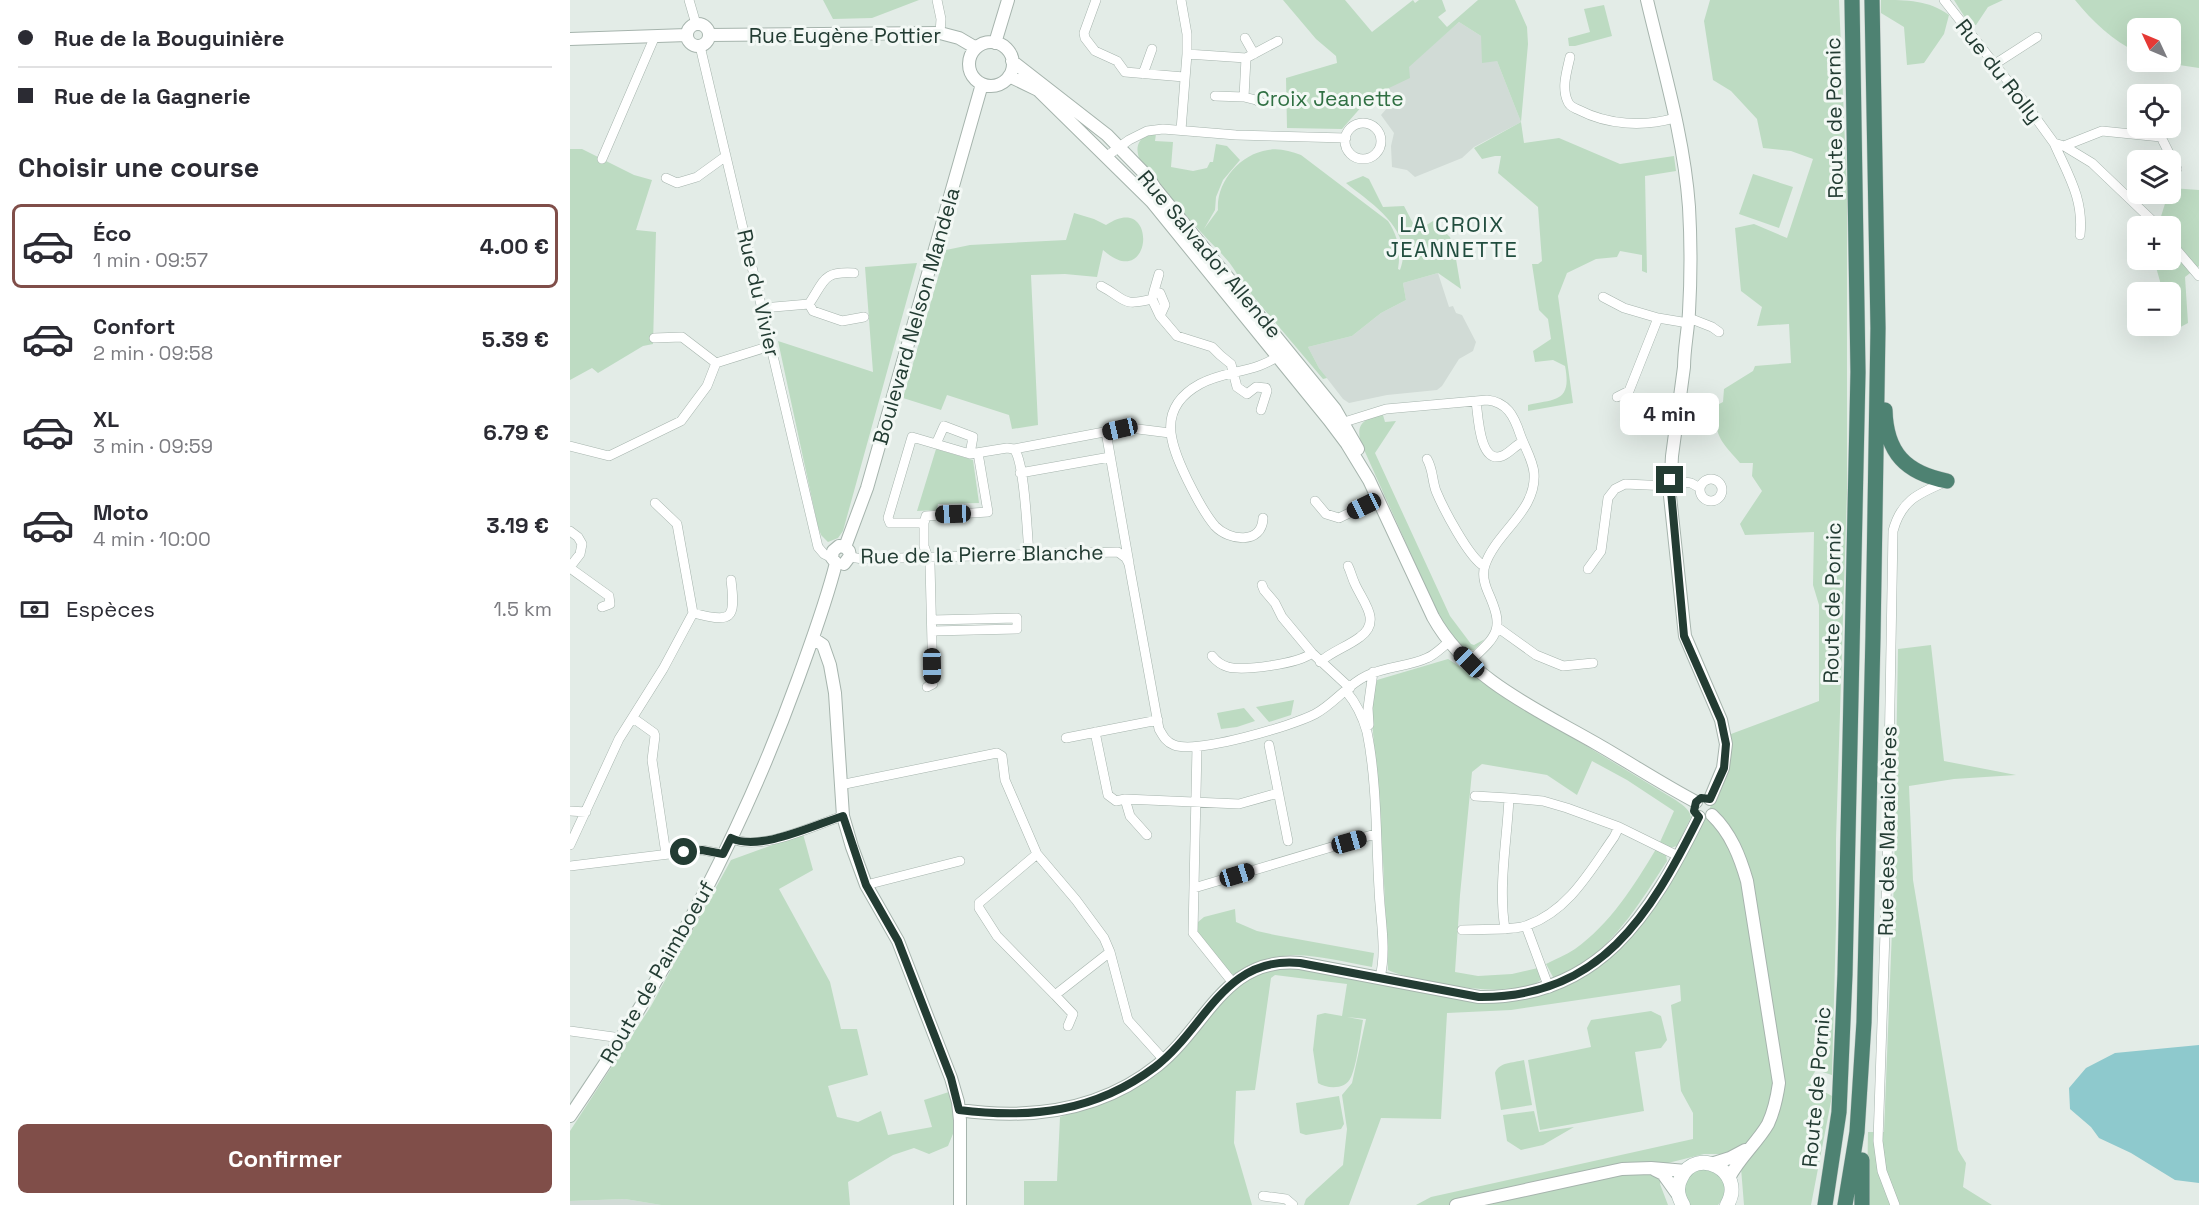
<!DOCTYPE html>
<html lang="fr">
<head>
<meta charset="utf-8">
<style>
  :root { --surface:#fff; --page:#f2f2f3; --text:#2b2b33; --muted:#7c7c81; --line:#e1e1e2; --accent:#804e49 }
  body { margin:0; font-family:"Space Grotesk",sans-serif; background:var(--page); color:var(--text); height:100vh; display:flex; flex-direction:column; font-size:22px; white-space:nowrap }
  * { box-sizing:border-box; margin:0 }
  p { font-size:20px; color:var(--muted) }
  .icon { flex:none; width:33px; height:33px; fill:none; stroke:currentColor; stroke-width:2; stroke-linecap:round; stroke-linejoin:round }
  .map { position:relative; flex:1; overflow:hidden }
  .side { display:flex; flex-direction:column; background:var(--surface); width:570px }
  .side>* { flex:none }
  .banner { display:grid; align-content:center; height:132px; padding:0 18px; background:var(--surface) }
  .needle { width:39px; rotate:314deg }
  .tools { position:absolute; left:1557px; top:18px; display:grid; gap:12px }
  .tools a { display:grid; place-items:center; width:54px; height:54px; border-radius:9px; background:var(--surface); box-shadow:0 6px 24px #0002; font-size:30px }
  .end { position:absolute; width:27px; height:27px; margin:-14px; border:8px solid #233c33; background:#fff; box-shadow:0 0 0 3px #fff }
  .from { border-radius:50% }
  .bubble { position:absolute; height:42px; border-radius:9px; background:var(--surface); box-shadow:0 6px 24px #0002; font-size:20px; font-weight:600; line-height:42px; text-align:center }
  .car { position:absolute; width:18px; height:36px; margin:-18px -9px; border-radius:8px; box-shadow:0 0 4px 2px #0007; background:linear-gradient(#222 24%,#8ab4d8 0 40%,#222 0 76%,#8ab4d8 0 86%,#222 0) }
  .banner b { display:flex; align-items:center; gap:21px; height:57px; font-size:22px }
  .banner b+b { border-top:2px solid var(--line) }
  .banner i { width:15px; height:15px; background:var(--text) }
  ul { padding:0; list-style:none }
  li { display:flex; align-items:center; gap:18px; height:84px; margin:0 12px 9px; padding:0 6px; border:3px solid transparent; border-radius:9px }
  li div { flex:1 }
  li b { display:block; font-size:22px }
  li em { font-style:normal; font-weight:600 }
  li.selected { border-color:var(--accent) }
  li>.icon { width:54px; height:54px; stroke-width:1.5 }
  h2 { padding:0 18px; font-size:27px; line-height:72px }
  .pay { display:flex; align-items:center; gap:15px; height:66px; padding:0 18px; font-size:22px }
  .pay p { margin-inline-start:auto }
  .primary-button { display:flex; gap:12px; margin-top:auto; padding:12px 18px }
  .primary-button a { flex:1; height:69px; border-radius:9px; background:var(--accent); color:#fff; font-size:24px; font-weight:600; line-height:69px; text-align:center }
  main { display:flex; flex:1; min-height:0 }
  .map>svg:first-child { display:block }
  .built { fill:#d1dbd6 }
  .green { fill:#bddbc2 }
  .water { fill:#8ec9cd }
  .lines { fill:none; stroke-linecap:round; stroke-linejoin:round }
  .minor-casing { stroke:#a6b4ad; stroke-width:10 }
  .tertiary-casing { stroke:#a6b4ad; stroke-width:14 }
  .secondary-casing { stroke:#a2b7ae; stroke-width:15 }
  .trunk-casing { stroke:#c1c8c6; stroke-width:16 }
  .minor { stroke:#fff; stroke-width:9 }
  .tertiary { stroke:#fff; stroke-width:12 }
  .secondary { stroke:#fff; stroke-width:14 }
  .trunk { stroke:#4e8272; stroke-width:15 }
  .route { stroke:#233c33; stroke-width:8 }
  .labels { text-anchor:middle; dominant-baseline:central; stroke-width:6; stroke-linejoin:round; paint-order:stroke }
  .street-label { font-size:21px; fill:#233c33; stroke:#f3f8f5 }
  .park-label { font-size:21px; fill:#307043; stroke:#f3f8f5 }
  .neighbourhood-label { font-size:22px; letter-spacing:1.5px; fill:#214d3e; stroke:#f3f8f5 }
</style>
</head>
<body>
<main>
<section class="side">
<div class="banner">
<b><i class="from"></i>Rue de la Bouguinière</b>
<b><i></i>Rue de la Gagnerie</b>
</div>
<h2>Choisir une course</h2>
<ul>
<li class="selected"><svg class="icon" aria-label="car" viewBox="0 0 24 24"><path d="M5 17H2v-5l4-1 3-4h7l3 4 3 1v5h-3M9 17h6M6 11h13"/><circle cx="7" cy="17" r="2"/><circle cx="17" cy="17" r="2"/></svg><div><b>Éco</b><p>1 min · 09:57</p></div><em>4.00 €</em></li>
<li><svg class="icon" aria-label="car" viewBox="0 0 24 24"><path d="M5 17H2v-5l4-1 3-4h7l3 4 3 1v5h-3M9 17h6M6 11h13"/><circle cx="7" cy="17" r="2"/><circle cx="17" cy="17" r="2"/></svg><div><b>Confort</b><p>2 min · 09:58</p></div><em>5.39 €</em></li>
<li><svg class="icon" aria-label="car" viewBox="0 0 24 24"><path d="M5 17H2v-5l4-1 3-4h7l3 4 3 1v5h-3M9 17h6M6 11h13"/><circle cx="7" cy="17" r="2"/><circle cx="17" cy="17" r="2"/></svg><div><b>XL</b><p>3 min · 09:59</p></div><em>6.79 €</em></li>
<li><svg class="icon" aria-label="car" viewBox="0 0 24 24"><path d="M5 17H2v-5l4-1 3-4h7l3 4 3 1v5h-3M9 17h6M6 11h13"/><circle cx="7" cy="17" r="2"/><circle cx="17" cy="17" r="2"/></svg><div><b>Moto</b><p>4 min · 10:00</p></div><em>3.19 €</em></li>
</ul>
<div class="pay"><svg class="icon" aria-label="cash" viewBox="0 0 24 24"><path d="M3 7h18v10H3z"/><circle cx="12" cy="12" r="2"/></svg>Espèces<p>1.5 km</p></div>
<div class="primary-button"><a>Confirmer</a></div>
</section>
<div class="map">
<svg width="1629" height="1205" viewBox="0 0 1629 1205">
  <rect width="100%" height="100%" fill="#e3ece7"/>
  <path class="built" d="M889,22L911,36L927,61L951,122L904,147L892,158L845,177L837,170L822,167L821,146L824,133L811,115L825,99L817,85Z
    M868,273L879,307L883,306L886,313L892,315L906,342L903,351L889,359L872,386L867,390L817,395L779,403L773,399L749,368L738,347L782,336L811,313L836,300L833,283Z
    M55,1199L91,1205H0V1201Z"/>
  <path class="green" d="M253,0H349L302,18L263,19Z
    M713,0H775L802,32L843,0L845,3L849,0H872L876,11L868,17L877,27L908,0H945L957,27L958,44L951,122L954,143L989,138L1050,164L1104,156L1106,171L1075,176L1077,273L1072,271V255L1050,251L1047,257L1026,259L997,273L988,296L1003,403L958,411V405C986,399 1002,402 995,366L983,360L965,362L963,351L981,339L978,319L969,310L962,264H968L972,261L968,207L928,173L931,156H925L912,159L904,148L951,122L927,61L912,63L911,36L889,22L839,67L840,78L800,97L772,129L717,128L716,78L767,63L766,56L746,39Z
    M1140,0H1269L1277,191V492L1266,839V925L1262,1075L1246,1070L1238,1083L1262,1096L1241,1205H1174L1171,1168L1154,1154H1134L1098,1163L1090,1184L1098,1205H846L861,1197L1123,1139V1113L1111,1091L1101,1005L1111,1001L1110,985L941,1010L877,1013L871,1119L811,1118L779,1205H734L736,1199L773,1165L777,1129L772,1095L782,1083L796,1019L777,1017L793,1020C790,1036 787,1064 781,1077C776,1090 757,1089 748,1083L743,1050L747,1015L755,1013L772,1016L777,984L705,975L701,978L685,1090L666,1091L664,1143L682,1205H454V1181H487L490,1117L547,1098L586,1075L618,1045L659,992L689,973L724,967L921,1001L954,999L997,986L1025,970L1043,955L1068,926L1134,822L1161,757V734L1249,701V605L1243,585L1244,532L1175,535L1170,524L1192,491L1182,476L1183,463H1170C1151,441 1143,436 1147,405L1153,402L1154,389L1183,371L1185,366L1221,363L1219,324L1187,326L1192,307L1171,291L1165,228L1184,224L1217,238L1243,159L1221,151L1193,148L1187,119L1161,91L1143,80L1134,21Z
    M1311,0C1338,0 1358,0 1379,15L1374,34L1354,63L1337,65L1334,27L1311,13Z
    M1384,0H1433L1418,7L1406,25L1399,24Z
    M1505,0H1629V68L1589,62H1600V28H1568L1567,52C1543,41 1522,21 1505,0Z
    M1034,5L1042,36L1005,46H999L998,38L1020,32L1014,9Z
    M579,134H586L585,141L603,142L601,167L623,171L637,168L640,162H643L646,144L657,146L670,160L653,180L646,197L645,210L634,229L648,210C646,182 670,154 698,150C709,148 720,151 731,155L818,221C828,236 831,251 828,269L830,270C845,230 802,204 776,183L793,176L799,179L813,207L834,206L847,231L863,221L880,237L886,259L891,289L868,273L833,283L836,300L811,313L782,336L738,347L749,368L757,378L753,379L671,282C662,261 645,248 630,231C610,209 590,186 571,163C565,150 566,140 579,134Z
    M0,149H12L64,175L82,180L66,230L86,232L83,344L73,346L28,373L22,368L0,380Z
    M1183,174L1223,187L1209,228L1169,214Z
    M1601,188L1629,190V266L1615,277L1618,323L1603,331L1601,322L1600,292H1593L1584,260H1600V226H1588L1598,194H1600Z
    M504,213L524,219L536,225C589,189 583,295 533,250L527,277L495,274L461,275L468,425L442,429L439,415L377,395L371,410L333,398L376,250L400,245L496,240Z
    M347,263L273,531L268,538L258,542L251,535L248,527L208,341L303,372L295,267Z
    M813,415L815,422L826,421L805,453L880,616L901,644L904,645L915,639L904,650H895L875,630L791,443C785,423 795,418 813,415Z
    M366,449L403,460L409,503L368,504L367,510L347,511Z
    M1361,645L1374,761L1446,775L1384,779L1339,786L1343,880L1388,1150L1396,1163L1393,1187L1422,1205H1286L1297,1191L1298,1132H1314L1324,880L1328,649Z
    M878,659L952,707L1104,799C1111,804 1119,808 1121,817L1107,846L1100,848L1090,842L1104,811L1057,780L1022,761L1007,795L977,775L912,764L902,772L890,895L885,972L908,976L942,974L968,968L972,978C956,1003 842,982 818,970L813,862L801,706L807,680Z
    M724,700L721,715L699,722L686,707Z
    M674,708L685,721L667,727L651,729L647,713Z
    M233,834L243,870L209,889L260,982L271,1029H287L298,1075L258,1086L267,1117L288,1122L311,1111L318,1135L362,1127L354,1100L382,1091L387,1124L378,1146L359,1154L344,1148L323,1155L278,1182L280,1205H91L55,1199L0,1201V1131L81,1006L161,860Z
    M1086,849L1096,855L1097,861C1071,901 1048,940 1008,967C1001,972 991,978 983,977L976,964C985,959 996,955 1005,949C1040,924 1064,886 1086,849Z
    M665,909L666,922L687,931L705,935L804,953L802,967C750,958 713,943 664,974H660L626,930L628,922L634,917Z
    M1081,1011L1091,1016L1097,1040L1091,1048L1065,1052L1074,1111L970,1130L958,1060L1021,1047L1017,1028L1021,1020Z
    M954,1060L962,1105L931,1110L925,1073C929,1062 943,1063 954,1060Z
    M769,1096L774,1124L771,1129L736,1135L730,1133L726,1103Z
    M964,1111L969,1132L1004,1127L973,1145L951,1150L937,1141L933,1115Z
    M1132,1168C1151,1173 1164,1187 1148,1205H1118L1112,1183L1115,1177Z"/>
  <path class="water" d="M1629,1045V1183L1605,1180L1561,1153L1529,1138L1521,1127L1500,1109L1499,1088L1516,1068L1545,1053Z"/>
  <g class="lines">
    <g class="minor-casing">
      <path id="minor" d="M119,0L126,24
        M367,0L371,19L370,33
        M526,0L514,33L515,38L525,51L547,61L555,72L614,77
        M1374,0L1452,99L1484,143L1494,146L1522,163L1588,226
        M675,38L684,54
        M130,46L248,547L254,554L262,558
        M617,54L676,58L674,97L686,100L694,104
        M1000,57C997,71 991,88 998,102C1000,107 1005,108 1009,110C1038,125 1073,127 1105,118
        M676,58L708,41
        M1425,64L1467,37
        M573,74L582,49
        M645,96L674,97
        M775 141a18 18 0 1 1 36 0a18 18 0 1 1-36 0Z
        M611,130L617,54V34L611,0
        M1484,143C1498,175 1514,199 1510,235
        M1494,146L1532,131L1591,137L1607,169
        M537,156L559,140L577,131L593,129L666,135L776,138
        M32,159L85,36
        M96,178L107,183L127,177L156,156
        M1600,242L1629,276
        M531,286C556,299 551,307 582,299
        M584,291L590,293L595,305L590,316L582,299Z
        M584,291L589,274
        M1033,297L1054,308L1088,318
        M239,304L243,311L272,321L294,317
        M192,308L239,304C255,280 253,271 284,273
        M590,316L607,336L642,347L650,355L661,364L667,387L677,394L686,387L696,388L697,391L691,410
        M1119,318L1142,327L1149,332
        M84,338L112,337L146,363
        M146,363L200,346
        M1047,397L1059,391L1088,318L1118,323
        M906,401C908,413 909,465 932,456C940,453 945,445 953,442
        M768,424L816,409L917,400C937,402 944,416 950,434C954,446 963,460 964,473C967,511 926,532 915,565C912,574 914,583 918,592C935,630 928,635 899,662
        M536,432L559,563
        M366,444L374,426L403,437L400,454
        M0,446L39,456L111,421L137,386L146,363
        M444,449C455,462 457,533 459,553
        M857,459C863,469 862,480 866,491C873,508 899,558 914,566
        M450,473L540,457
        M1130 490a11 11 0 1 1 22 0a11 11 0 1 1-22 0Z
        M1100,480L1121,483L1130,488
        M745,501L756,514L769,518L808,499
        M693,518C692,545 659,541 645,526C633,512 625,495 617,479C600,444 586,408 630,384C655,370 687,373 711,354
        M354,523L356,516L418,512L408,453
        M0,531L8,537L12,544L10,554L0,567
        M280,557L293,559L548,552L556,558L559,564L589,729C593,736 596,742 604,745C627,754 722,726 745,714C764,704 777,685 796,676C815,666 838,667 857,658C865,655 872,647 879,642
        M0,568L39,596L40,604L32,607
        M1018,569L1031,551L1038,498L1045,489L1055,484L1099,486
        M692,585L694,590L705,603L712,617L742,653L780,688
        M123,613C162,623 166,620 161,580
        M362,620L447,618V629L362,631
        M927,627L966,655L993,666L1023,663
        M642,656C646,661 651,665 658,667C674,671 728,664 742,653
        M750,662C762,651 777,647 790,637C812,621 793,602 785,584C782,578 781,572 778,566
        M357,687L363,684L360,564L354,546V523H320L318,518L342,437L400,454L437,448L444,449L550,429L560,428L600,433
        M776,691C786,703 793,717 797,732C807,781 806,839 809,889C810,917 817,950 810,977
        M63,718L84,733L85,736L82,760L96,854
        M799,725L798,708L803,672
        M525,732L538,795L546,801L555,799L669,804L708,793
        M496,738L588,720
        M699,745L718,841
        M627,747L623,933L663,983
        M270,785L427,753L432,756L435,780L467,854L506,900L534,938L540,952L558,1020L594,1060
        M905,796L939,798
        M555,799L560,816L577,835
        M0,811L16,812
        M1049,827L1044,837C1020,871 999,910 958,925C951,928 942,928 935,929C928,886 937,841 939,798L973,801L997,808L1049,827L1108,856
        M161,838C189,853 244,825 273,816
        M0,845L49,739L93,669L123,613L107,524L85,503
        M467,854L409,903V908L427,936L485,995L540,952
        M0,866L132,850L153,854
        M296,885L390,861
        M624,888L805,834
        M956,926L979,988
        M892,930L935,929
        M485,995L503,1014L498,1026
        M0,1031L51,1038
        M693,1196L716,1199L723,1205
        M1325,1205L1312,1171L1308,1141L1317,873L1323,531C1331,501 1347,494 1375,482"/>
    </g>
    <g class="tertiary-casing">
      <path id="tertiary" d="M1077,0C1093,68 1114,137 1119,207C1121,242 1121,277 1119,312C1118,331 1114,349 1114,367L1102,456L1100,496L1115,636L1151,720L1156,744L1153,768L1140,799
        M117 35a11 11 0 1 1 22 0a11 11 0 1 1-22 0Z
        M139,35L370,33L389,38L406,48
        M0,39L117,35
        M399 64a22 22 0 1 1 44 0a22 22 0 1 1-44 0Z
        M425,43L438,0
        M442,61L537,135L578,177L585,188L765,409L788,449
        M439,76L468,90L582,202L759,420L777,444L799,480L863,617C897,679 968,710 1027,744C1060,763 1092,784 1126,802
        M275,547L297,488L412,84
        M266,563L262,558L263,551L269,546L275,547
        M274,564L280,556L279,551L275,547
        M244,639L253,645L260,665L265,693L273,816L282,847L296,885L328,941L381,1078L388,1102L390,1120V1205
        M1142,815C1161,833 1170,857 1177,881L1209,1083C1207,1097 1204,1111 1198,1124C1187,1143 1169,1158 1159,1178
        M389,1110C460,1120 531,1111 588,1065C637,1026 655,956 730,963L909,997C1029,999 1081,914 1129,817
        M0,1116C93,981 172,833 228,679C242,640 256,603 266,563
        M1141,1164L1160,1158L1175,1150
        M1085,1170L1093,1174L1108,1195
        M886,1205L1052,1169L1081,1168L1116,1171"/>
    </g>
    <g class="secondary-casing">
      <path id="secondary" d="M1113,1205C1108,1197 1106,1187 1111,1178C1126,1145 1177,1171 1157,1205"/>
    </g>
    <g class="trunk-casing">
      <path id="trunk" d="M1315,410C1316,453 1336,473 1377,481
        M1292,1160V1205
        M1255,1205L1269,1112L1275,974L1288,372L1282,0
        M1275,1205L1287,1132L1294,1022L1303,636L1308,328L1302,0"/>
    </g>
    <use href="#minor" class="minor"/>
    <use href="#tertiary" class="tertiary"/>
    <use href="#secondary" class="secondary"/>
    <use href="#trunk" class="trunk"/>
  </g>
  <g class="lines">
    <path class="route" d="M114,852L132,850L153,854L161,838C189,852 244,825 273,816L296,885L328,941L381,1078L389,1110C461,1119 525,1112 585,1067C635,1029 654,955 730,963L909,997C1031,998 1080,915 1129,817L1124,811L1126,802L1131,798L1140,799L1154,768L1156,744L1151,720L1114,636L1100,480"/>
  </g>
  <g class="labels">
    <g class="street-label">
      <text x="275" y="35">Rue Eugène Pottier</text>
      <text transform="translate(1429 71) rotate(52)">Rue du Rolly</text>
      <text transform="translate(1264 118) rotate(-91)">Route de Pornic</text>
      <text transform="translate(640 254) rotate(50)">Rue Salvador Allende</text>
      <text transform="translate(189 293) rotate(77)">Rue du Vivier</text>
      <text transform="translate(346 316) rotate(-74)">Boulevard Nelson Mandela</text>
      <text transform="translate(412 554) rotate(-1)">Rue de la Pierre Blanche</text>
      <text transform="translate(1262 603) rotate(-89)">Route de Pornic</text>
      <text transform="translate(1317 831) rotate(-89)">Rue des Maraichères</text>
      <text transform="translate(87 972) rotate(-60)">Route de Paimboeuf</text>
      <text transform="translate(1246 1087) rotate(-85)">Route de Pornic</text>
    </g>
    <g class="park-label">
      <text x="760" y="98">Croix Jeanette</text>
    </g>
    <g class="neighbourhood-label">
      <text x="882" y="224">LA CROIX<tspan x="882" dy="25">JEANNETTE</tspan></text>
    </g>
  </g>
</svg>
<div class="tools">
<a><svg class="needle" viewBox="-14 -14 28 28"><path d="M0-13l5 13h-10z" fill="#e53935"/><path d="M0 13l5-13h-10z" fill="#7c7c81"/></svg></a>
<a><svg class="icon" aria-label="locate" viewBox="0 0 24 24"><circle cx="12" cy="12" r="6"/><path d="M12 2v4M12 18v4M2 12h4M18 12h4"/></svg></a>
<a><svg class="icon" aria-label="layers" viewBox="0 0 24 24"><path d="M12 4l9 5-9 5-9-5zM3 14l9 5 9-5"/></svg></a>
<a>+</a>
<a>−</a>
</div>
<i class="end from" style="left:114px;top:852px"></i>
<i class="end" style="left:1100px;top:480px"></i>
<div class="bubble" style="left:1050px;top:393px;width:99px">4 min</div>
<i class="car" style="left:550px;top:429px;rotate:257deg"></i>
<i class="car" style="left:794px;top:506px;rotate:244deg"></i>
<i class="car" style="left:383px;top:514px;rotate:268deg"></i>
<i class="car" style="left:899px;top:662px;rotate:315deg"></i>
<i class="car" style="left:362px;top:666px;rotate:179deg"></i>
<i class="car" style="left:779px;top:842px;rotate:74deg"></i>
<i class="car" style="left:667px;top:875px;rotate:73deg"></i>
</div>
</main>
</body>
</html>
